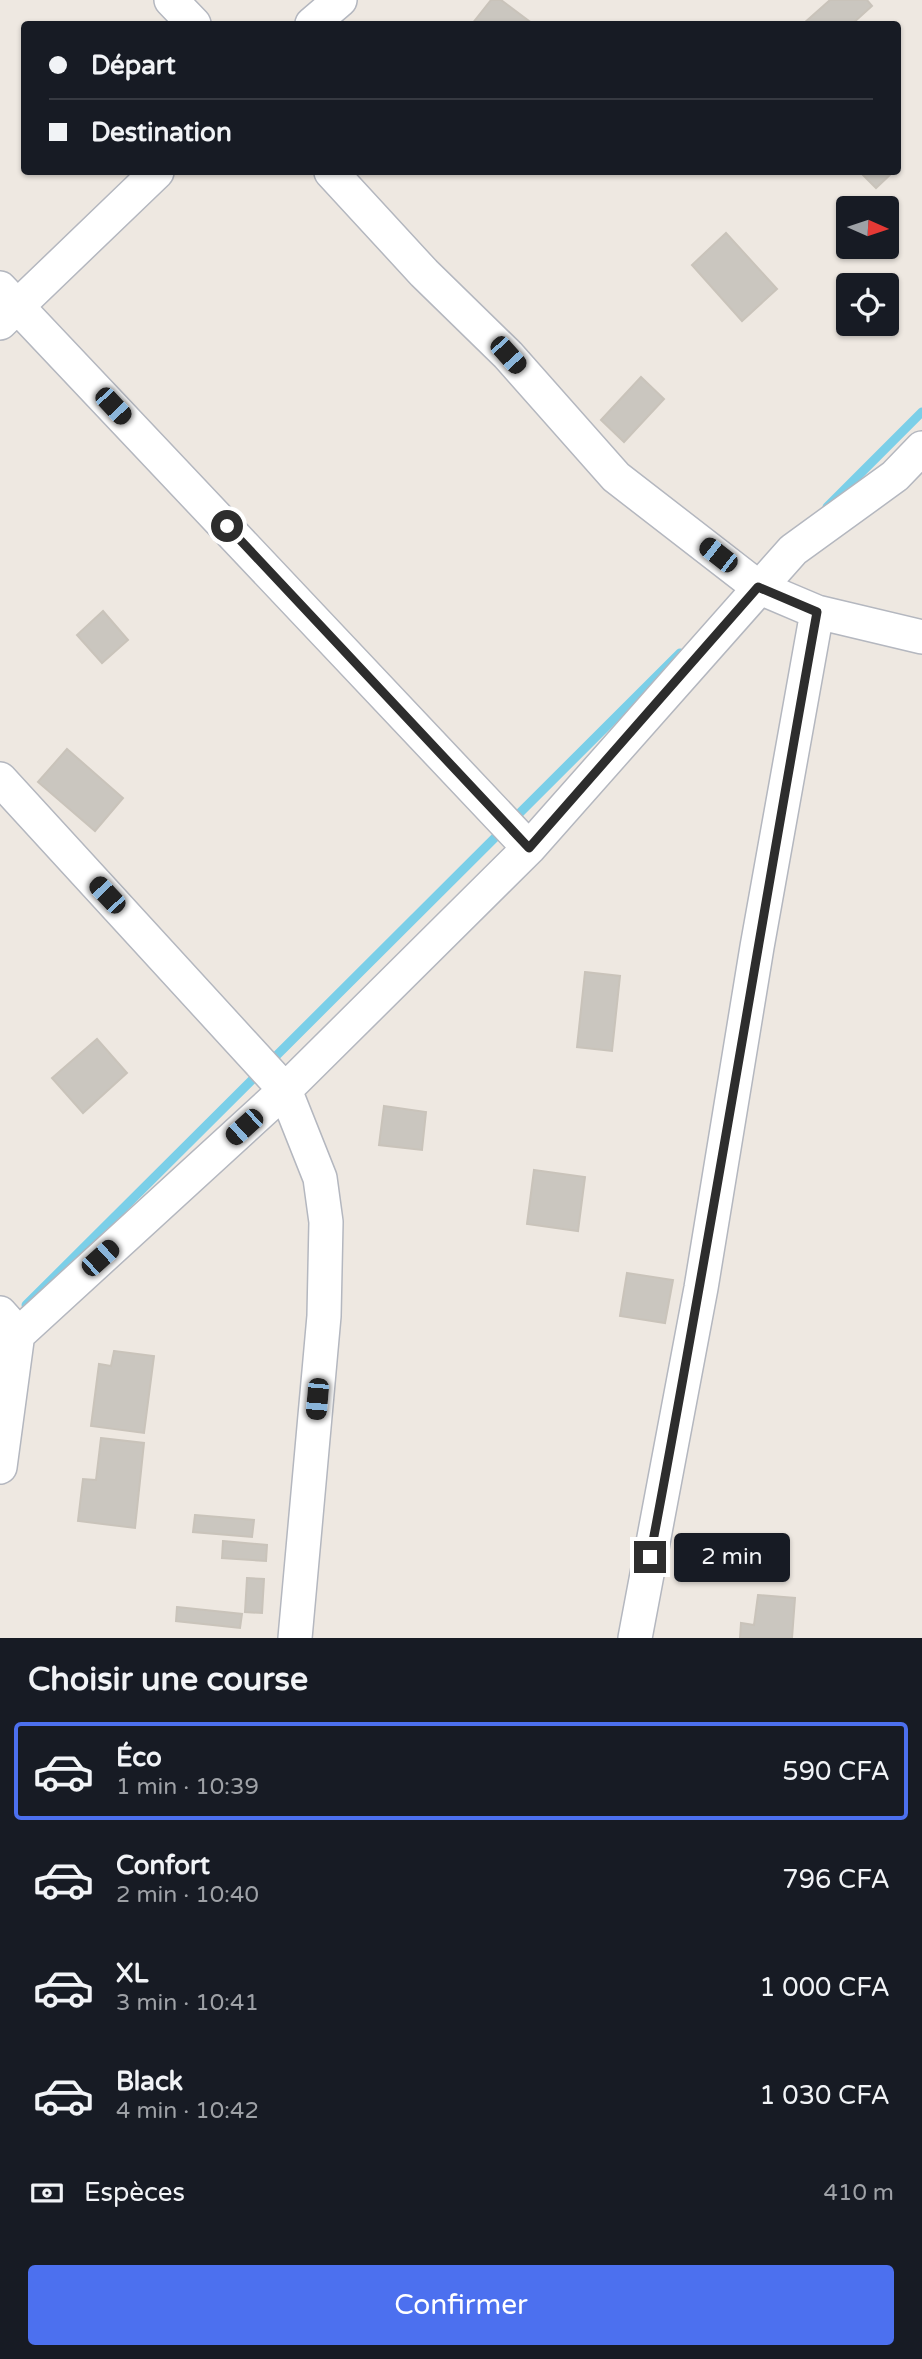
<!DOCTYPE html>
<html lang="fr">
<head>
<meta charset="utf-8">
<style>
  :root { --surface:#171b24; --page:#20242c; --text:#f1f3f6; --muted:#9ea1a6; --line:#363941; --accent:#4c70ef }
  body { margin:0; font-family:"Varela Round",sans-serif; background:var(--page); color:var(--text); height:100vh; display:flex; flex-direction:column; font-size:26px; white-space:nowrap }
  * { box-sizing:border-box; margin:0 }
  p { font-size:23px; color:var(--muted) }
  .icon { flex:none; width:38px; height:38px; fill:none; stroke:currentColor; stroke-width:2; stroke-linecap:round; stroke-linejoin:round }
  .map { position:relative; height:1638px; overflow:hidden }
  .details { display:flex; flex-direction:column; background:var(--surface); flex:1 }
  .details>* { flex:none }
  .top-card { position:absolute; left:21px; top:21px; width:880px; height:154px; border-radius:7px; box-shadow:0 2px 5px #0004; display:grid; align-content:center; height:154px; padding:0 28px; background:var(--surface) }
  .needle { width:46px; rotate:93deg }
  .controls { position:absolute; left:836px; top:196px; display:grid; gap:14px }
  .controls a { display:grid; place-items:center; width:63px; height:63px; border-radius:7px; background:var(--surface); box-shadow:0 2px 5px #0004; font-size:35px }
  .end { position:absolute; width:32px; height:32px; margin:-16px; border:9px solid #2d2d2d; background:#fff; box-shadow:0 0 0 4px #fff }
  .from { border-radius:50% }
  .bubble { position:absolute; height:49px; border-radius:7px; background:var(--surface); box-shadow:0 2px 5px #0004; font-size:23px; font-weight:600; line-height:49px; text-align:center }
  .car { position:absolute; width:21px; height:42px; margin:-21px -10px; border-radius:9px; box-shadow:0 0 5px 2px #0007; background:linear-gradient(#222 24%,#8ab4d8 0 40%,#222 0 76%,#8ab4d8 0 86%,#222 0) }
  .top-card b { display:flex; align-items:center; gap:24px; height:66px; font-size:26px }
  .top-card b+b { border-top:2px solid var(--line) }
  .top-card i { width:18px; height:18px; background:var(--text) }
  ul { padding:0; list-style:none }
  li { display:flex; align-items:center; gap:21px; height:98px; margin:0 14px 10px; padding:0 14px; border:4px solid transparent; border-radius:7px }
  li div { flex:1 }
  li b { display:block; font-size:26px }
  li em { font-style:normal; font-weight:600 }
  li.selected { border-color:var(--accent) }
  li>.icon { width:63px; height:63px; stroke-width:1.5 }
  h2 { padding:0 28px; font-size:32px; line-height:84px }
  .pay { display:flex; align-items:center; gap:18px; height:77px; padding:0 28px; font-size:26px }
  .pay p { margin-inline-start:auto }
  .cta { display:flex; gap:14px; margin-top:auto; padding:14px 28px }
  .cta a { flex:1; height:80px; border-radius:7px; background:var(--accent); color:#fff; font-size:28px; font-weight:600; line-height:80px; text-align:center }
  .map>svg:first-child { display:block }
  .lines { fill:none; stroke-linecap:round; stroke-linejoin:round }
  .stream { stroke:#7bcfe8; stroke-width:9 }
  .building { fill:#cac6bf; stroke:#c9c3ba; stroke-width:2 }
  .minor-casing { stroke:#b4b7bf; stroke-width:36 }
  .minor { stroke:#fff; stroke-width:33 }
  .route { stroke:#2d2d2d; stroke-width:9 }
</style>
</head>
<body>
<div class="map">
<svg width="922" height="1638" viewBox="0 0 922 1638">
  <rect width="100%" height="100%" fill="#eee8e1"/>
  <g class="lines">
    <path class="stream" d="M827,507L922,412
      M269,1063L680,653
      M26,1305L259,1073"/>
  </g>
  <path class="building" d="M491,0H501L533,24H472Z
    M830,0H867L872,6L852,24H803Z
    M860,172H893L876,188Z
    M726,233L777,289L742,321L692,265Z
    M641,377L664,399L624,442L601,420Z
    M103,611L128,640L102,663L77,635Z
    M67,749L123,798L95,831L38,782Z
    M585,972L620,976L612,1051L577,1047Z
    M97,1039L127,1073L83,1113L52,1078Z
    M384,1106L426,1112L422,1150L379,1145Z
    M534,1170L585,1177L578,1231L527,1224Z
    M627,1273L673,1280L665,1323L620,1316Z
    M114,1351L154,1356L144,1433L91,1426L99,1364L111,1366Z
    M101,1438L144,1443L135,1528L78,1521L83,1479L96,1480Z
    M195,1515L254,1520L252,1537L193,1532Z
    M223,1541L267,1545L266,1561L222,1558Z
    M247,1578L264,1579L262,1613L245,1612Z
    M758,1595L795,1598L792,1638H740L741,1623L754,1625Z
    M177,1607L242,1614L240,1628L176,1621Z"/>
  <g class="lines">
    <g class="minor-casing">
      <path id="minor" d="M171,0L194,24
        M312,24L340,0
        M331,172L424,273L508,355L616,477L758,587L817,612L922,637
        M0,288L529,848
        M0,323L157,172
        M0,779L285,1090L320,1178L326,1222L324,1316L295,1638
        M0,1313L18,1333L0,1467
        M0,1351L285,1090L529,848L793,550L895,476L922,448
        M635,1638L701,1288L757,947L817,612"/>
    </g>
    <use href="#minor" class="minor"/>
  </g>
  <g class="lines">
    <path class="route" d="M227,526L529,848L758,587L817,612C760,927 710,1243 650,1557"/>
  </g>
</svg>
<div class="controls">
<a><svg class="needle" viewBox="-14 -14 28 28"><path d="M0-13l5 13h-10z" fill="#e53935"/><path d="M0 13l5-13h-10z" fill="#9ea1a6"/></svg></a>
<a><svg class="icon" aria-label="locate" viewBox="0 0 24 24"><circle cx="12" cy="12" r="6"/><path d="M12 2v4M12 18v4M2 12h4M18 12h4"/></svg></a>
</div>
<i class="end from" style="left:227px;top:526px"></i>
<i class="end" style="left:650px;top:1557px"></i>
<div class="bubble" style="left:674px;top:1533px;width:116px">2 min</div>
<i class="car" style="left:508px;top:355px;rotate:138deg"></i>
<i class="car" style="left:113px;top:406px;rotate:137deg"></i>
<i class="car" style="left:718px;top:555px;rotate:308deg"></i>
<i class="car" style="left:107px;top:895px;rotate:317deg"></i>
<i class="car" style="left:244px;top:1127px;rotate:228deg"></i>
<i class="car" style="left:100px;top:1258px;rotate:48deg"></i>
<i class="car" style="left:317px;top:1399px;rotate:185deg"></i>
<div class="top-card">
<b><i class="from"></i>Départ</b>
<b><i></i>Destination</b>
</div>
</div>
<section class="details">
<h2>Choisir une course</h2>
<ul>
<li class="selected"><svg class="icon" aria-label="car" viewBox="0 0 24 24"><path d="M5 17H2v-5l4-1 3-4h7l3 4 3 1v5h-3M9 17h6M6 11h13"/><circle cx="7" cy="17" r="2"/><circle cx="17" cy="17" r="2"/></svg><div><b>Éco</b><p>1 min · 10:39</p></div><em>590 CFA</em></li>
<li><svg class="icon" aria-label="car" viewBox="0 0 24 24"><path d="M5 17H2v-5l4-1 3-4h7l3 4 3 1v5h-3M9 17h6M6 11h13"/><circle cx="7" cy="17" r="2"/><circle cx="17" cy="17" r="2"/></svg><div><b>Confort</b><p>2 min · 10:40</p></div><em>796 CFA</em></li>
<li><svg class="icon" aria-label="car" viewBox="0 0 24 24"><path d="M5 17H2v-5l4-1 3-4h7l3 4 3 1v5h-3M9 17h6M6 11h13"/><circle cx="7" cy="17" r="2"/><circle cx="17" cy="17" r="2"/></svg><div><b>XL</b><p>3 min · 10:41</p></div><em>1 000 CFA</em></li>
<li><svg class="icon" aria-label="car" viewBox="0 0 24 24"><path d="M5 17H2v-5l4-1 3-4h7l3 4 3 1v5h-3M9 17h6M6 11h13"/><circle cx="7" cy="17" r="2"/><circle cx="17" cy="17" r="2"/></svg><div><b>Black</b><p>4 min · 10:42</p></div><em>1 030 CFA</em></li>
</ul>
<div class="pay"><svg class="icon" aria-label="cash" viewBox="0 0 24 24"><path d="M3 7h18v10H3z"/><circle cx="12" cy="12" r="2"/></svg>Espèces<p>410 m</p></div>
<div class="cta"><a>Confirmer</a></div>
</section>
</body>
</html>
